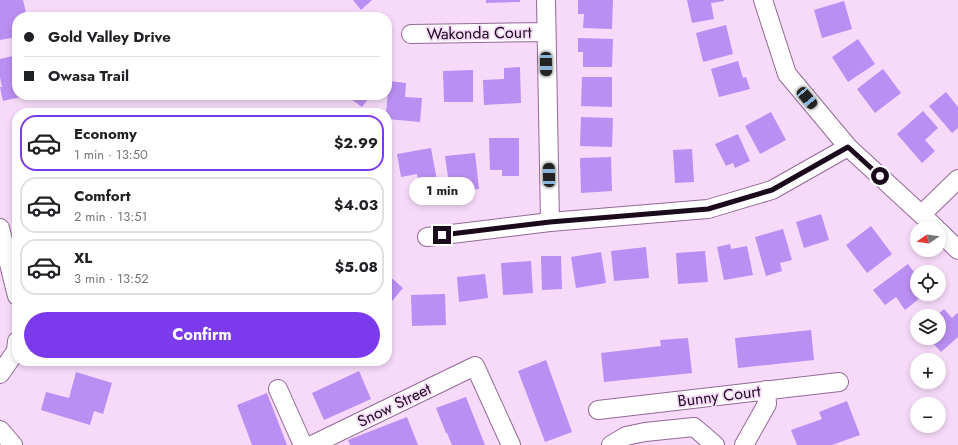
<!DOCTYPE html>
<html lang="en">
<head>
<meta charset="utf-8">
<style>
  :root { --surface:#fff; --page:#f2f2f2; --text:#202124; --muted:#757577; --line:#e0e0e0; --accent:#7c3aed }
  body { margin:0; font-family:Jost,sans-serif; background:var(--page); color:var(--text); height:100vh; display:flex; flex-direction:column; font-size:15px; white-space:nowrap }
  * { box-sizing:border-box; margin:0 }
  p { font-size:13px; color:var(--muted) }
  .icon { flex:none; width:22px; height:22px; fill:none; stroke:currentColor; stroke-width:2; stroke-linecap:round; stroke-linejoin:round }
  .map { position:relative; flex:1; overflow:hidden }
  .panel { position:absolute; left:12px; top:108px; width:380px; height:258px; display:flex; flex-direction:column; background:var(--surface); border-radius:16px; box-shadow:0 2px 6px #0003 }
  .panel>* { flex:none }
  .banner { position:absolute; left:12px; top:12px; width:380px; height:88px; border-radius:16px; box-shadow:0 2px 6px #0003; display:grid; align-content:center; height:88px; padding:0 12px; background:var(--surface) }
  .needle { width:26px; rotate:257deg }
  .controls { position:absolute; left:910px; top:221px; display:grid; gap:8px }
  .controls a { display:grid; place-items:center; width:36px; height:36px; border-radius:50%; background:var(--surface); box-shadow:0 2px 6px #0003; font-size:20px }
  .end { position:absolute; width:18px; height:18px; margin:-9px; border:5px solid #1a0a1c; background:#fff; box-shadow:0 0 0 2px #fff }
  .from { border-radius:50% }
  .bubble { position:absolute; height:28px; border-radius:14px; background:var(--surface); box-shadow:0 2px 6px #0003; font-size:13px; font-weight:700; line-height:28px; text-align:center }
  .car { position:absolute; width:12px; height:24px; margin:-12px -6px; border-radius:5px; box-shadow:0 0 3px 1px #0007; background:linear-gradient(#222 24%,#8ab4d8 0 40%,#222 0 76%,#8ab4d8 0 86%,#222 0) }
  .banner b { display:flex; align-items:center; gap:14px; height:38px; font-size:15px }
  .banner b+b { border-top:1px solid var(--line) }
  .banner i { width:10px; height:10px; background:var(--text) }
  ul { padding:7px 0 0; list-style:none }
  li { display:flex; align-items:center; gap:12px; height:56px; margin:0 8px 6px; padding:0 4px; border:2px solid var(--line); border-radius:16px }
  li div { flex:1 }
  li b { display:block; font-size:15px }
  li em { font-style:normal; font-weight:700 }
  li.on { border-color:var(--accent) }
  li>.icon { width:36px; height:36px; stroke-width:1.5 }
  .primary-button { display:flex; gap:8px; margin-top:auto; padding:8px 12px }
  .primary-button a { flex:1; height:46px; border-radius:24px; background:var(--accent); color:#fff; font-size:16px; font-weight:700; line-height:46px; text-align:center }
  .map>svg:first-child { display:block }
  .building { fill:#ba8ef2 }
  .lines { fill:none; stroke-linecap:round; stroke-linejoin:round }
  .minor-casing { stroke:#936897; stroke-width:20 }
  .minor { stroke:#fff; stroke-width:18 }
  .route { stroke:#1a0a1c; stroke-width:5 }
  .labels { text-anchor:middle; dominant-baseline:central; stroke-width:3.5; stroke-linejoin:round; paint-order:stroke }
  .street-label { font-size:16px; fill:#1a0a1c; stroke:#f7dafa }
</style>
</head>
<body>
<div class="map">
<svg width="958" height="445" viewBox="0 0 958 445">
  <rect width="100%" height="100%" fill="#f7dafa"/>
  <path class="building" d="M0,0H23L27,17H17V37L0,40Z
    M353,0H372L361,10Z
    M486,0H520V2L486,3Z
    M578,0H613L612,29L583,28L584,14H578Z
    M687,0H724V1L711,3L714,19L692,23Z
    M844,1L852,29L822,38L814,10Z
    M726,25L733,54L703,62L696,33Z
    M578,38L613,39L612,67H583V52H578Z
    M858,39L875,64L848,82L832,57Z
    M17,55V95L25,96L3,101L0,87H2L0,77V59Z
    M738,61L743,78L746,77L750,89L719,97L711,69Z
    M520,67L521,103L484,105L483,80L504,79V68Z
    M883,69L901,93L875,113L857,89Z
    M473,70V102H444L443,71Z
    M582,77H612V107L581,106Z
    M389,81L406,83L405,97L422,98L420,122L387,119L386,113Z
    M946,92L958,107V128L952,133L929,106Z
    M345,95H371L362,107Z
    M923,111L938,128L925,140L935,151L922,163L897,134Z
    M771,112L786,140L760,154L745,126Z
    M581,117L613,118L612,147L580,146Z
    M738,134L750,161L735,168L733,163L726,166L715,144Z
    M489,138H519V176H502V170H490Z
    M431,148L438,186L420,189L417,174L401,177L397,154Z
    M692,149L694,182L675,183L673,150Z
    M475,153L479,189L463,190V182L449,184L445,156Z
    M611,157L612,191L581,193L580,158Z
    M821,214L829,240L804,248L796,222Z
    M871,226L892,254L867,273L846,245Z
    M783,229L792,260L780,263L782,271L766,276L755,237Z
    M730,244L731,249L747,246L753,275L724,280L717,247Z
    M646,247L649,278L614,281L611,251Z
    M705,251L708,282L678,284L676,253Z
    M601,252L606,283L576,288L571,257Z
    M541,256H561L562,289L542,290Z
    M531,261L533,293L503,295L501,263Z
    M908,264L917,276V294H925L905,310L896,297L885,305L873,290Z
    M387,274L403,288L387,307Z
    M485,274L488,298L459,302L457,277Z
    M445,294L446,325L412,326L411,295Z
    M944,309L952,318L957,313L958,314V337L941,352L928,338H939V316H936Z
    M811,330L814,360L738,368L735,338Z
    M688,338L692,373L604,382L601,353L661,346L660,340Z
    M546,360L572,432L545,442L518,371Z
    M359,371L371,399L324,420L312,393Z
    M76,372L112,383L103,414L94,411L90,425L41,410L46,392L69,398Z
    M267,393L287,445H252L237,405Z
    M466,397L485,445H452L447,433H446L436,408Z
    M847,401L860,435L832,445H797L791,430L822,419L819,412Z
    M407,417L418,445H350L348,440Z"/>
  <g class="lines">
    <g class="minor-casing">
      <path id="minor" d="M546,0L550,222
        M763,0L787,74L848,147L936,228
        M411,34L546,32
        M922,214L958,179
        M0,228L17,296
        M939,231L958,250
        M427,237L550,222L708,209L772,190L848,147
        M0,374L16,351L17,341
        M278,389L303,445
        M598,410L839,382
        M0,430L13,445
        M312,445L475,366L511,445
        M611,445L626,436L645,432L694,427L715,445
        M744,445L767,404L766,390"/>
    </g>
    <use href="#minor" class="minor"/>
  </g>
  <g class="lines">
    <path class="route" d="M442,235L550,222L708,209L772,190L848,147L880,176"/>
  </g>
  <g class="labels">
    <g class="street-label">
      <text transform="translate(479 33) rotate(-1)">Wakonda Court</text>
      <text transform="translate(719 396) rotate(-7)">Bunny Court</text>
      <text transform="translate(394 405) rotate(-26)">Snow Street</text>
    </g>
  </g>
</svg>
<div class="controls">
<a><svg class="needle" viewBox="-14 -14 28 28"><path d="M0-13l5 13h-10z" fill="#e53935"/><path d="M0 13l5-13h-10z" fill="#757577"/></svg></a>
<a><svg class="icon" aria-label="locate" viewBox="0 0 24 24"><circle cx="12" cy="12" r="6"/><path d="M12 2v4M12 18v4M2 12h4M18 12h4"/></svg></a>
<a><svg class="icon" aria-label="layers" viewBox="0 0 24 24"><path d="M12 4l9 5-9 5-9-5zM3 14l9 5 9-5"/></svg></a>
<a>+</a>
<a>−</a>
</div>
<i class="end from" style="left:880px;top:176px"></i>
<i class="end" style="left:442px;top:235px"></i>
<div class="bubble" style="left:409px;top:177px;width:66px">1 min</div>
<i class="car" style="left:546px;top:64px;rotate:179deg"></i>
<i class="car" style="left:807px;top:98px;rotate:140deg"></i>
<i class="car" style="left:549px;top:175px;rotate:359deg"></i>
<div class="banner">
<b><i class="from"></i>Gold Valley Drive</b>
<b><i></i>Owasa Trail</b>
</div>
<section class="panel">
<ul>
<li class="on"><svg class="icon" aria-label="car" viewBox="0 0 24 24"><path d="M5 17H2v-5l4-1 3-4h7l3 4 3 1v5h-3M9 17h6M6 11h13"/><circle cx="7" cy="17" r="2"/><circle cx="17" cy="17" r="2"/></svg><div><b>Economy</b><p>1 min · 13:50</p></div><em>$2.99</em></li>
<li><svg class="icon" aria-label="car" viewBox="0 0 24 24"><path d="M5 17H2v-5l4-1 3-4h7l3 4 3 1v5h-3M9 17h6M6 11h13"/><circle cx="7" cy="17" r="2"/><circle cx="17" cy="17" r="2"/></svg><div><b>Comfort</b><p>2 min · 13:51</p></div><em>$4.03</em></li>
<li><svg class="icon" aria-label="car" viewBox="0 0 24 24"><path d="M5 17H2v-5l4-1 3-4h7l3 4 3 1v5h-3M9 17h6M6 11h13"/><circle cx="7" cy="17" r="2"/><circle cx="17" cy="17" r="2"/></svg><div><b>XL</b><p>3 min · 13:52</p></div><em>$5.08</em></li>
</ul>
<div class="primary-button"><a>Confirm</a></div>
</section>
</div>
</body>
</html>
